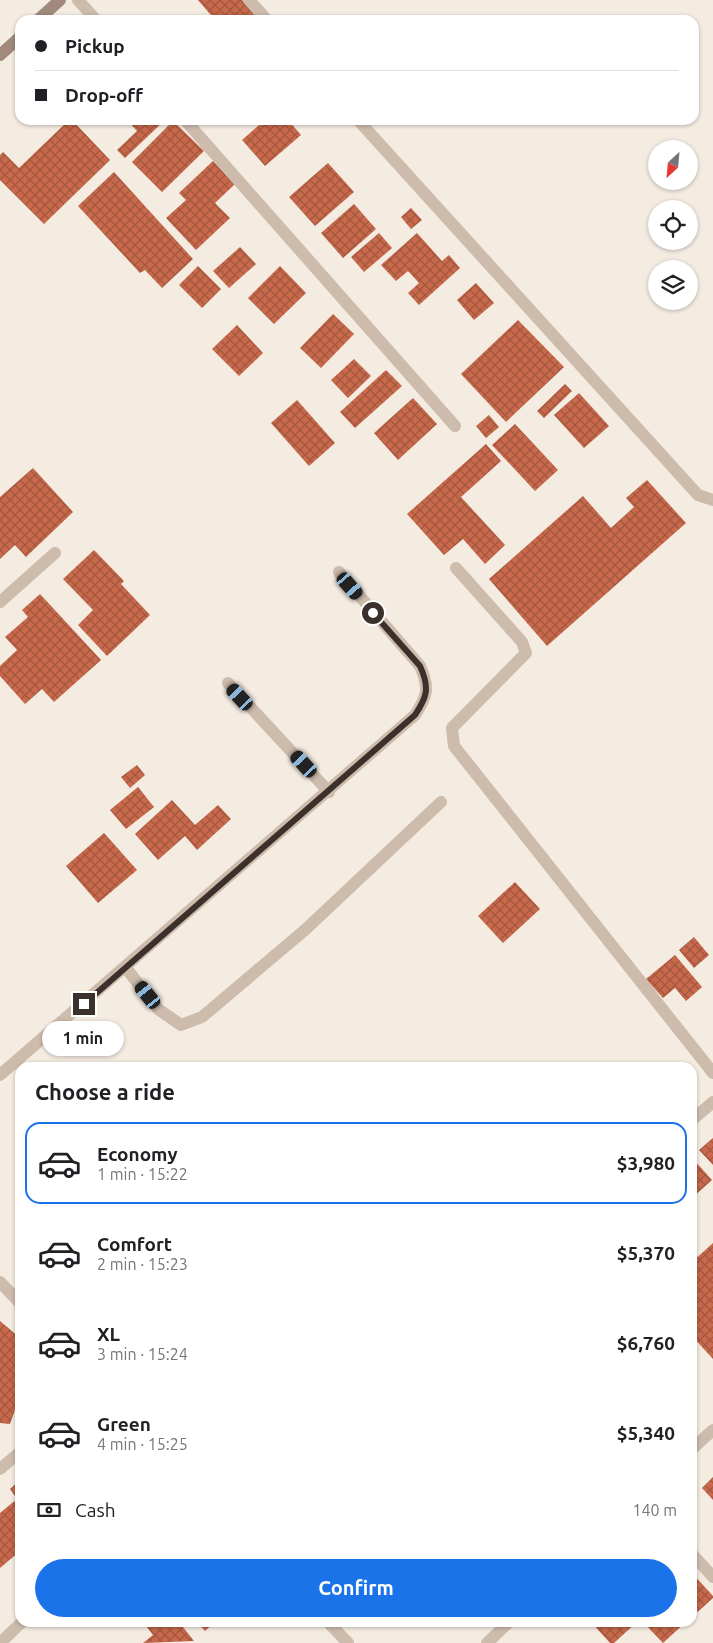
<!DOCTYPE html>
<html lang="en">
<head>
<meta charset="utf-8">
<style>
  :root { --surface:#fff; --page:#f6f6f6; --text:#202124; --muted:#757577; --line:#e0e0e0; --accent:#1a73e8 }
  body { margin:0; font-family:Ubuntu,sans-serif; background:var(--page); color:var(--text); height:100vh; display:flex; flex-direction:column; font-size:19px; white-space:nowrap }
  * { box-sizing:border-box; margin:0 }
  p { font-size:16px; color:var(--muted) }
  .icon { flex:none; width:28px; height:28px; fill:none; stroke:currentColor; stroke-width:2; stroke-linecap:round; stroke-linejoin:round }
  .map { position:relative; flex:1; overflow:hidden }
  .details { position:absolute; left:15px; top:1062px; width:682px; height:565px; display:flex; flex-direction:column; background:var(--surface); border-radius:15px; box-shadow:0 1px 4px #0004 }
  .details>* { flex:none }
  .guide { position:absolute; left:15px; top:15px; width:684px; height:110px; border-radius:15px; box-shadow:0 1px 4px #0004; display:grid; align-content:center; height:110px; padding:0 20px; background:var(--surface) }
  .needle { width:32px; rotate:206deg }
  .controls { position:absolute; left:648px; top:140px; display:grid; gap:10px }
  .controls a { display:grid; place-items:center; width:50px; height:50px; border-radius:50%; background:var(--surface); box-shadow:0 1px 4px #0004; font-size:25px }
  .end { position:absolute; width:22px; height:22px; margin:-11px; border:6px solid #3b302b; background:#fff; box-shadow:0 0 0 2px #fff }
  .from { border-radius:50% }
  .bubble { position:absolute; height:35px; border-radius:18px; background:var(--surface); box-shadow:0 1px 4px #0004; font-size:16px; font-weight:700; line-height:35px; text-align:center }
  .car { position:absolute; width:15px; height:30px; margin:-15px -8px; border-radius:6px; box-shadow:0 0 4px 1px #0007; background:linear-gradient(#222 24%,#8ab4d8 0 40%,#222 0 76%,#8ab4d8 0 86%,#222 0) }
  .guide b { display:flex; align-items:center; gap:18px; height:48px; font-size:19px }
  .guide b+b { border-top:1px solid var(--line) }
  .guide i { width:12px; height:12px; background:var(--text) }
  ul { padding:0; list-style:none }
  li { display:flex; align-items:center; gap:15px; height:82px; margin:0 10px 8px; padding:0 10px; border:2px solid transparent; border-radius:15px }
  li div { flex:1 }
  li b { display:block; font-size:19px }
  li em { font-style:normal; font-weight:700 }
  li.selected { border-color:var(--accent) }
  li>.icon { width:45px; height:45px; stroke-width:1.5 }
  h2 { padding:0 20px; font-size:22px; line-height:60px }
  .pay { display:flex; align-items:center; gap:12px; height:55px; padding:0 20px; font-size:19px }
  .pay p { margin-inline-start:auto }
  .primary-button { display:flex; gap:10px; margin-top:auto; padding:10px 20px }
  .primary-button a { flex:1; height:58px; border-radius:30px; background:var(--accent); color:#fff; font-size:20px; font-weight:700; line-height:58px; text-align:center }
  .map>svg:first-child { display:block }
  .building { fill:url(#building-cross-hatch) }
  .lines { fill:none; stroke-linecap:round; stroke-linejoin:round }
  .service { stroke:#cdbbac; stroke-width:12 }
  .minor { stroke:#cdbbac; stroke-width:12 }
  .secondary { stroke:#a18a7d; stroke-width:12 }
  .route { stroke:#3b302b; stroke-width:6 }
</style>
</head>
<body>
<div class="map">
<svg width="713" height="1643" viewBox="0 0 713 1643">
  <defs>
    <pattern id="building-cross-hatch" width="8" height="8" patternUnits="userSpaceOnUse" patternTransform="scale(1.25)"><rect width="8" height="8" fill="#c8694b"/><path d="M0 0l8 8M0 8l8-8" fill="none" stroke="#a4573f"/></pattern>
  </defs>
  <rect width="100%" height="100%" fill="#f4ebe1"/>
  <path class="building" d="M198,0H242L259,20H215Z
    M69,120H72L110,160L44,224L0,180V155L3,152L19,168Z
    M127,120H165L125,158L117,150L137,131Z
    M265,120H288L301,135L265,166L242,140Z
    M173,121L204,151L162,192L132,162Z
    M213,161L235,184L215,203L230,218L196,250L166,218L186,200L179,193Z
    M328,163L354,192L315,226L289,197Z
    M114,172L193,259L162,288L145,270L140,273L78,206Z
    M354,204L376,229L343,258L321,233Z
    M411,208L422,220L411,229L401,217Z
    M379,233L392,248L364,272L351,257Z
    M417,233L442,261L449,255L460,268L419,305L408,293L419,283L408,271L396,281L381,265Z
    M240,247L256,264L229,288L213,271Z
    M198,266L221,289L202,308L179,285Z
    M280,266L306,293L274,324L248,298Z
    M476,283L494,303L474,320L457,300Z
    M333,314L354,334L321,368L300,348Z
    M518,320L564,367L506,422L461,374Z
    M237,325L263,353L239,376L212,349Z
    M354,359L371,376L348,398L331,380Z
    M386,370L402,386L355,428L340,412Z
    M565,384L572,391L544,418L537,411Z
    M579,393L609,426L584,448L554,415Z
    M413,398L437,424L398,460L374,433Z
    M297,400L335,443L309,466L271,423Z
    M489,415L499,427L486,438L476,426Z
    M515,424L558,470L535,491L492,445Z
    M486,444L501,461L461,497L505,545L485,564L463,539L444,555L407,514Z
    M33,468L73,512L26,557L15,545L0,559V497Z
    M647,480L686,523L547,646L489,579L583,496L611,528L634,507L626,498Z
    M94,550L124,581L121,584L150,615L107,656L78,625L93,610L63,579Z
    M40,594L101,660L54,702L42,689L25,704L0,676V666L17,650L5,637L28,617L22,610Z
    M137,765L145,775L130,788L121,777Z
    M138,787L154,807L126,829L110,810Z
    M172,800L195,825L218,805L231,819L197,850L185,836L158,860L135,834Z
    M104,833L137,870L98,903L66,866Z
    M515,882L540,909L503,943L478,916Z
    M694,937L709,955L694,968L679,950Z
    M675,955L702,987L686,1001L675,988L663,998L646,979Z
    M713,1138V1165L699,1150Z
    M694,1160L712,1180L692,1198V1161Z
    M713,1243V1359L692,1336V1262Z
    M0,1321L20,1338L19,1399L10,1424L0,1423Z
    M713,1477V1500L702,1488Z
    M20,1480V1551L0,1568V1513L17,1499L10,1489Z
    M692,1573L713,1596V1598L692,1617Z
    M143,1622H179L194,1641L143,1643L153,1635Z
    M197,1622H215L205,1631Z
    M591,1622H637L614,1643H610Z
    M643,1622H686L663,1643Z"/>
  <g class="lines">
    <path class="service" d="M228,683L329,792
      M126,968L158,1009L181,1025L202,1017L306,929L441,802
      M0,1075L415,715C427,697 430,688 420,666L339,572"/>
    <path class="minor" d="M78,0L96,20
      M249,0L267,20
      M185,120L455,426
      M358,120L698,495L713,500
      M456,568L522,642L526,653L452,728L454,746L713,1073
      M0,602L55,553
      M692,1120L713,1102
      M0,1282L20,1303
      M692,1449L713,1430
      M0,1469L20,1452
      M692,1554L713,1577
      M328,1622L348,1643
      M0,1643L22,1622
      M487,1643L509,1622"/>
    <path class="secondary" d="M38,20L60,0
      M0,55L20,37"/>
  </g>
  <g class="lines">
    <path class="route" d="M84,1004L415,715C427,697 430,688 420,666L373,613"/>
  </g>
</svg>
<div class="controls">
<a><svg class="needle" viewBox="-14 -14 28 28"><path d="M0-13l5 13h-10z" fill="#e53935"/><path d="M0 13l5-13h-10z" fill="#757577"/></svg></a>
<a><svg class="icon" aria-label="locate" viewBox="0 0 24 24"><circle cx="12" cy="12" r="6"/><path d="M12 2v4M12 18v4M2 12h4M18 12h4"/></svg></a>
<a><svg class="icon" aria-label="layers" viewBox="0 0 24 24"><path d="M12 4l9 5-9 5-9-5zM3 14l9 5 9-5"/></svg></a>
</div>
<i class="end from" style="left:373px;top:613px"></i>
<i class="end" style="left:84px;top:1004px"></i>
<div class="bubble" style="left:42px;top:1021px;width:82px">1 min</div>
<i class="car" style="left:350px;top:586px;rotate:139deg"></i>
<i class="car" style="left:240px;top:697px;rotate:317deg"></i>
<i class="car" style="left:304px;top:764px;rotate:317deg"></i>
<i class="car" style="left:148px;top:995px;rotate:321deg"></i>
<div class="guide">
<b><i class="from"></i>Pickup</b>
<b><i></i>Drop-off</b>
</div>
<section class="details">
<h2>Choose a ride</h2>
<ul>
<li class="selected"><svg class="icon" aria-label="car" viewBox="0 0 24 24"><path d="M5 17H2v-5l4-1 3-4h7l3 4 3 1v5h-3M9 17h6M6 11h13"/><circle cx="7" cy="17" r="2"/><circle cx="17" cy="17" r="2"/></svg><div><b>Economy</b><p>1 min · 15:22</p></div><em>$3,980</em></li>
<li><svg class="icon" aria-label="car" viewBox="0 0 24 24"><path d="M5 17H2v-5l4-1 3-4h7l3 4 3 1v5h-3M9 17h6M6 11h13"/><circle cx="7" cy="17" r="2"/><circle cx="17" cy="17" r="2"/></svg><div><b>Comfort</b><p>2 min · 15:23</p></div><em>$5,370</em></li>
<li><svg class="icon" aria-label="car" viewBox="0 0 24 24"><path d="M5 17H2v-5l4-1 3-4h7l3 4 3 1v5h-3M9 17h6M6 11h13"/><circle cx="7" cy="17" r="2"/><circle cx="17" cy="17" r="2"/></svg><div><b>XL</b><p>3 min · 15:24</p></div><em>$6,760</em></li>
<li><svg class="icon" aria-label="car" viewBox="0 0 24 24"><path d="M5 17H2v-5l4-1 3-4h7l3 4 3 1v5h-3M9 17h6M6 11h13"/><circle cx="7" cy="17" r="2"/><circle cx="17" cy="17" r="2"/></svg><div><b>Green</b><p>4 min · 15:25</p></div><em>$5,340</em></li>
</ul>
<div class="pay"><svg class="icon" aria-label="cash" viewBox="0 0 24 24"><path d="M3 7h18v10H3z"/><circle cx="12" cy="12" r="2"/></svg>Cash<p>140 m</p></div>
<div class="primary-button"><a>Confirm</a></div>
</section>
</div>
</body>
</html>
